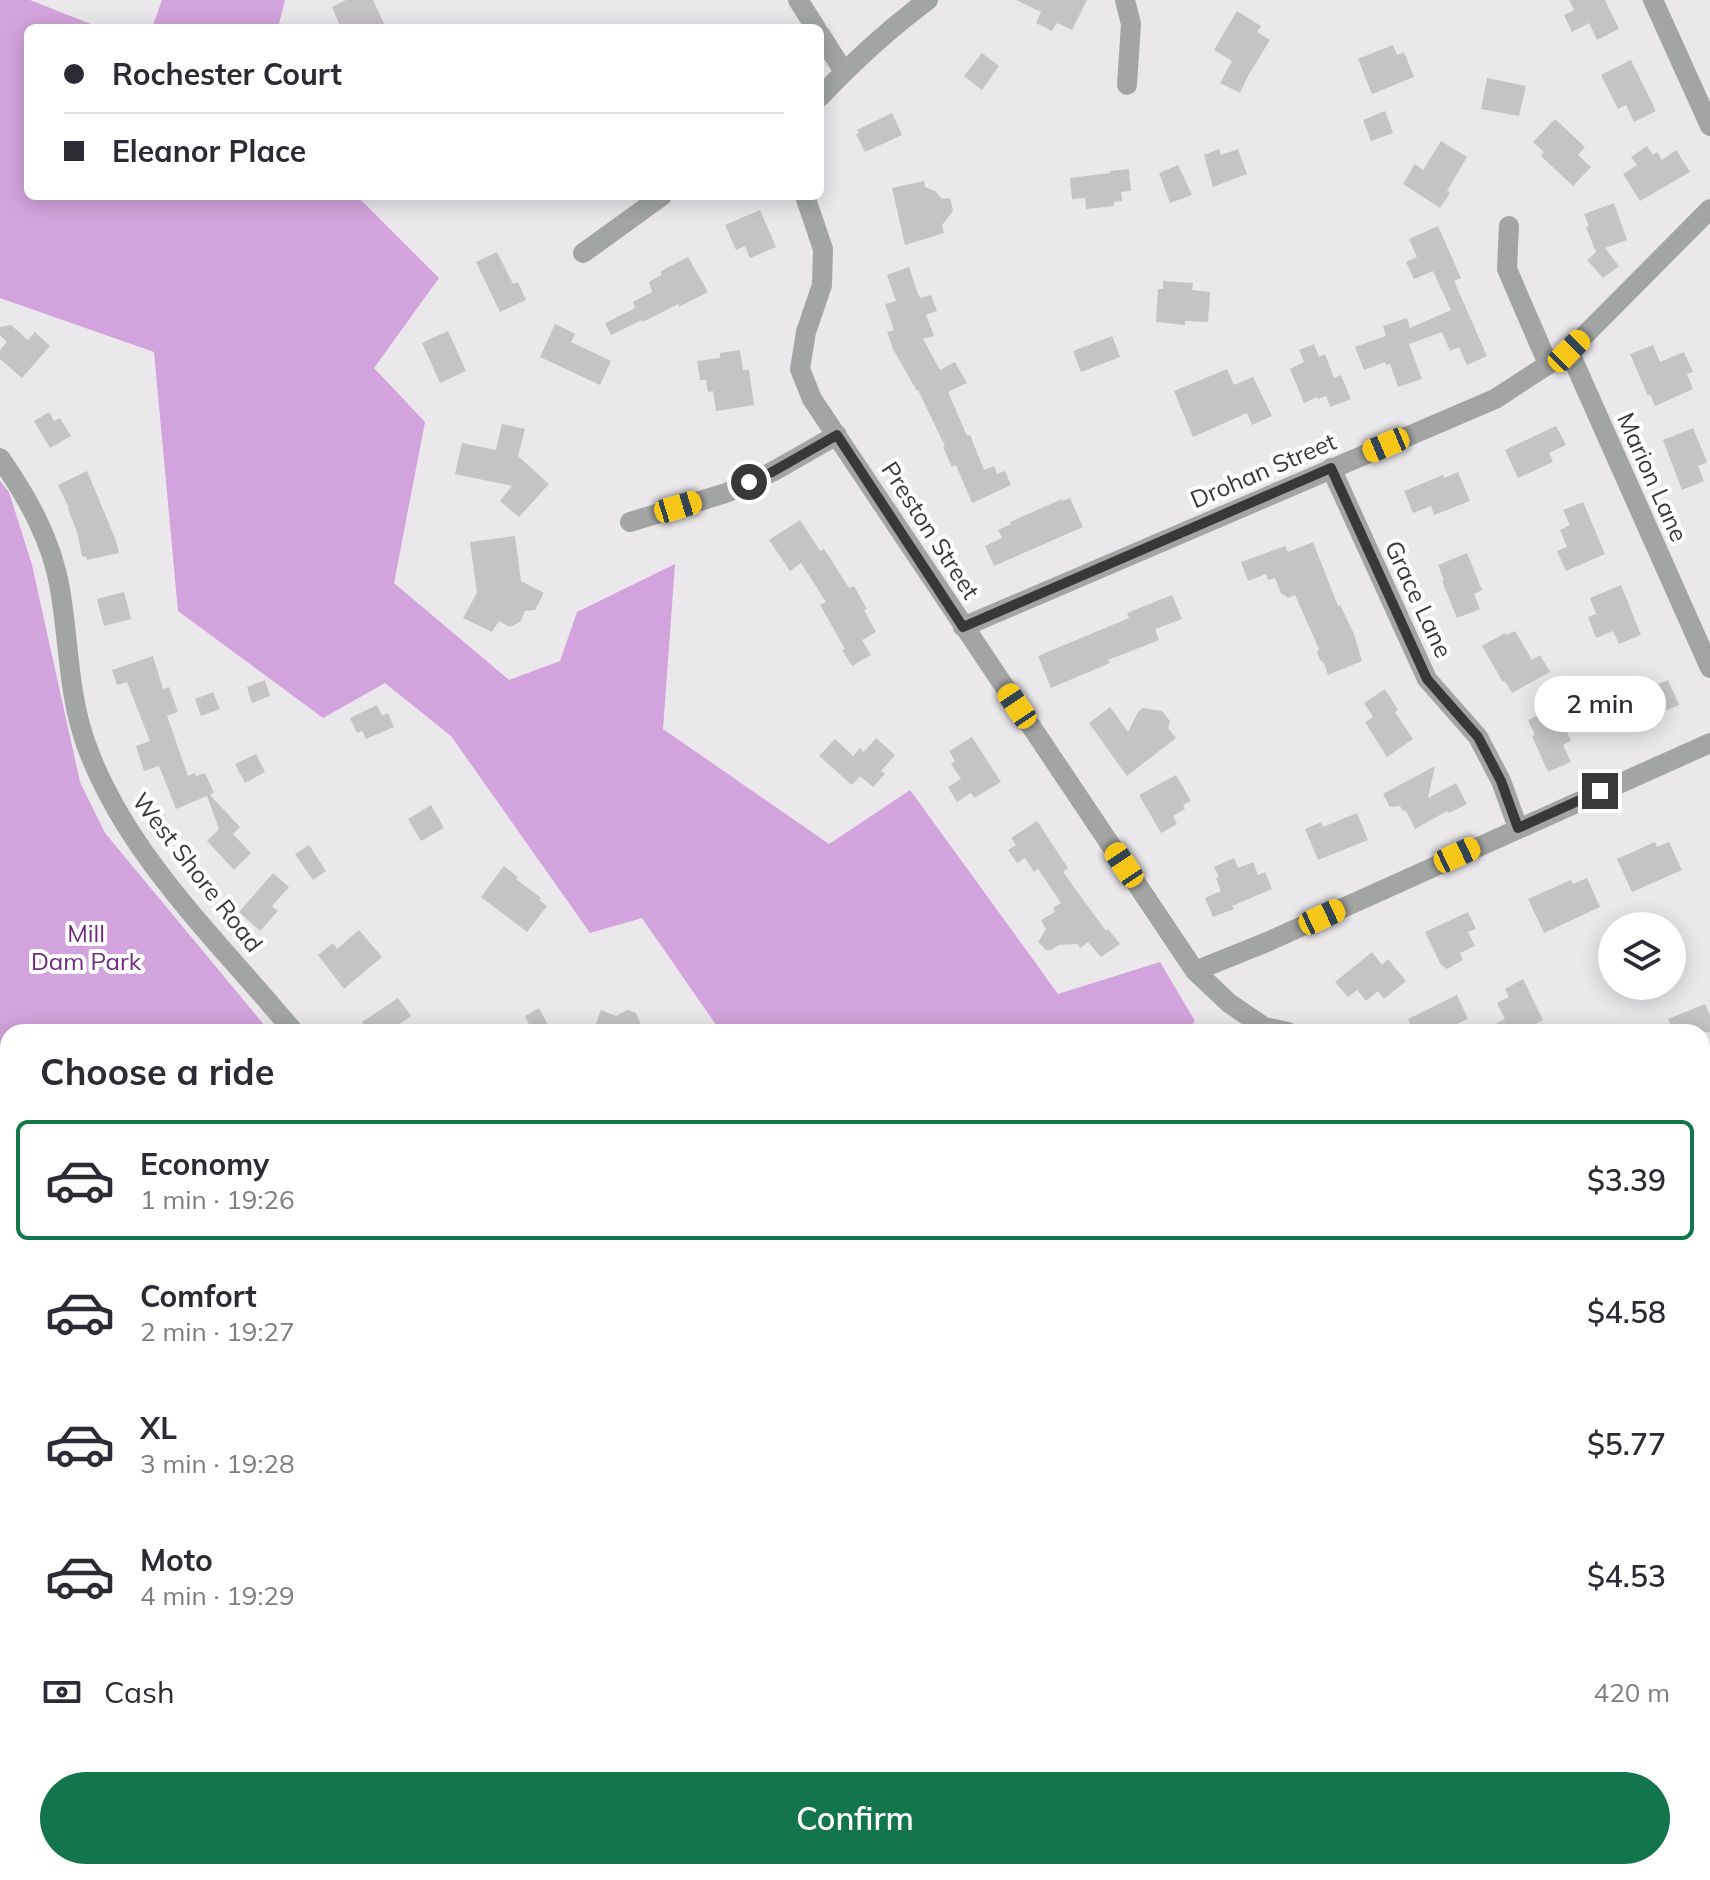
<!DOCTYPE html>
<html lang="en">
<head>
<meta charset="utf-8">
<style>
  :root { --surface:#fff; --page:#f2f2f3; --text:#2b2b33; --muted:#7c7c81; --line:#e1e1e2; --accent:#12754c }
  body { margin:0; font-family:Mulish,sans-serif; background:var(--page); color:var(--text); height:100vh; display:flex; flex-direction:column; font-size:30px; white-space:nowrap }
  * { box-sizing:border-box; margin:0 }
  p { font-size:26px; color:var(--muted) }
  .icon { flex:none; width:44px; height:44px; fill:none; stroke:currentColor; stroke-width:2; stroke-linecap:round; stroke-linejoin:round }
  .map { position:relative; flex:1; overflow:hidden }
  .side { position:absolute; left:0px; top:1024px; width:1710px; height:856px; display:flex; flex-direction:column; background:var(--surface); border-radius:24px 24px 0 0; box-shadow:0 4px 20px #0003 }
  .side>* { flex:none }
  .top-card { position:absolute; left:24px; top:24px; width:800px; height:176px; border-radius:12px; box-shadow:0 4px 20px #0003; display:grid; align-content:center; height:176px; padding:0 40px; background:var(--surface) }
  .controls { position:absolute; left:1598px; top:912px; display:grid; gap:16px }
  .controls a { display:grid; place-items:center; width:88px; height:88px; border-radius:50%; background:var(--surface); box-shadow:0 4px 20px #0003; font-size:40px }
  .end { position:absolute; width:36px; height:36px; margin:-18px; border:10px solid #393839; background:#fff; box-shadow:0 0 0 4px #fff }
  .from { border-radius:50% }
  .bubble { position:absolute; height:56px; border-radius:28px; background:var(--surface); box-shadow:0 4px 20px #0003; font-size:26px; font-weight:600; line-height:56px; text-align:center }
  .car { position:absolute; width:24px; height:48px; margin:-24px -12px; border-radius:10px; box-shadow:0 0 6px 2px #0007; background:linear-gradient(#f5c518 24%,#345 0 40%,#f5c518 0 76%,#345 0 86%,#f5c518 0) }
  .top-card b { display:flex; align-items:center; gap:28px; height:76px; font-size:30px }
  .top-card b+b { border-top:2px solid var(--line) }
  .top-card i { width:20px; height:20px; background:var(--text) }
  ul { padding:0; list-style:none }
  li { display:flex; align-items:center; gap:24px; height:120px; margin:0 16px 12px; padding:0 24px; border:4px solid transparent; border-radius:12px }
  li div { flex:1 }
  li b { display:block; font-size:30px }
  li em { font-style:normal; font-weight:600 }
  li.selected { border-color:var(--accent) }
  li>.icon { width:72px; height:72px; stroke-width:1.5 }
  h2 { padding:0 40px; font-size:36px; line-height:96px }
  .pay { display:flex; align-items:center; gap:20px; height:88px; padding:0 40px; font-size:30px }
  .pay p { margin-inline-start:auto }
  .primary-button { display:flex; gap:16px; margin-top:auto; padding:16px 40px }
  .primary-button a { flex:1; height:92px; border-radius:48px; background:var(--accent); color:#fff; font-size:32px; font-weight:600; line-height:92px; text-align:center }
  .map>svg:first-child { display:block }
  .green { fill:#d3a3dd }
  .water { fill:#52b786 }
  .building { fill:#c6c3c7 }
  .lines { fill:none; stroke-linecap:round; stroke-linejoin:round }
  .path { stroke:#9e9d9f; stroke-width:4; stroke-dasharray:2 6; stroke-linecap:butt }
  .minor { stroke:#a3a5a4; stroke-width:20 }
  .route { stroke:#393839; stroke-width:10 }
  .labels { text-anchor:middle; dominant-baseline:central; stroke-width:8; stroke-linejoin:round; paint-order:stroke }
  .street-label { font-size:24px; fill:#393839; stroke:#fff }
  .park-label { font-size:24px; fill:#722a80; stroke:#fff }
</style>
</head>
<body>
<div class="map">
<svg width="1710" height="1880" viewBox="0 0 1710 1880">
  <rect width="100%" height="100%" fill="#eae8eb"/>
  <path class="green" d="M0,0H30L101,28H28V196H357L439,278L374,368L425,422L394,583L509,680L560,661L577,612L675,564L663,729L829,844L910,790L1058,994L1160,962L1195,1021L1186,1032H721L642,918L590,933L451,736L385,683L323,718L178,611L154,352L0,298Z
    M162,0H285L278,28H152Z
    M0,481L9,492L32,565L80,782L105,833L270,1032H8V1757L0,1760Z
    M1046,1872H1254V1880H1051Z"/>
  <path class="water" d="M0,1357L5,1366L1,1392L8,1421V1698L0,1705Z
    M61,1872H635L641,1880H31Z"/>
  <path class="building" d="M346,0H373L386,28H341L332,7Z
    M1016,0H1087L1072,30L1057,23L1052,31L1036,23L1041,12Z
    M1569,0H1605L1619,29L1597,40L1589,23L1572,32L1564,15L1574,10Z
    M1237,11L1261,26L1257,32L1270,40L1249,74L1240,93L1220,83L1232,61L1214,50Z
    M1393,45L1397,55L1404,52L1414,77L1372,94L1358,59Z
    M982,53L999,66L982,90L964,76Z
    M1631,60L1656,111L1634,122L1626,105L1618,109L1601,75Z
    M1487,78L1526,86L1519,116L1481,109Z
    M1385,111L1393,133L1371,141L1363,120Z
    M892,113L902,135L865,152L856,134L859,133L857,130Z
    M1555,119L1585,147L1578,155L1591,167L1573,186L1541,156L1544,152L1533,142Z
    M1441,141L1467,157L1447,191L1450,193L1440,208L1403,184L1415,164L1423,170Z
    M1647,146L1653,155L1657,152L1662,160L1676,150L1690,172L1640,201L1623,174L1637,165L1631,157Z
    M1219,149L1221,155L1238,149L1247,174L1213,187L1204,155Z
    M1178,165L1192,195L1170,203L1159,173Z
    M1129,169L1131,191L1121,192L1122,201L1114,202V206L1086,209L1085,198L1072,199L1070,178L1110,173V171Z
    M924,181L925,187L935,191L942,199L950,198L953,211L942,225L944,233L905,245L892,188Z
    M1614,203L1627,240L1605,248L1619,266L1603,278L1587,260L1596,252L1586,227L1589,226L1584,214Z
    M760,210L776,247L750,258L745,246L736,250L725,225Z
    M1438,226L1461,278L1454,281L1487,356L1467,365L1459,347L1450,351L1442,332L1409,344L1422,379L1398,387L1390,364L1386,365L1385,362L1364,370L1355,347L1386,336L1383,326L1407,318L1410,328L1451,310L1433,271L1414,279L1406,262L1417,257L1409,239Z
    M497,252L513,284L518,282L526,300L500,312L476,262Z
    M688,257L708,292L679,307L678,304L643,322L642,320L611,335L605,323L635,308L633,302L652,292L649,282L661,275V271Z
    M909,267L918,294L921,298L931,295L937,311L926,315L934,336L923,339L940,370L955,362L967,383L948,392L967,436L970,435L984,470L994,466L997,474L1005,471L1011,485L972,503L956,465L952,467L943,447L945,446L918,390L917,391L893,349L887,332L894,330L885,304L896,301L887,275Z
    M1163,281L1193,283L1192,290L1210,292L1208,322L1185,321V325L1156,322L1158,289H1163Z
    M555,324L575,334L571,342L611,361L600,385L540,357Z
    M11,325L28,340L35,332L50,346L22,378L0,359V350L7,342L0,335V327Z
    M448,331L466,371L440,383L422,343Z
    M1112,336L1120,357L1081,372L1073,351Z
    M1314,344L1319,357L1325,354L1334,378L1341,375L1351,399L1330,407L1326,396L1318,399L1317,397L1304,403L1290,369L1304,362L1299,350Z
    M1653,345L1660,362L1684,352L1693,372L1687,374L1693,389L1655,406L1650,394L1648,396L1630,354Z
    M740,350L743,370H749L754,405L716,411L713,391L708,392L706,380H700L697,361L720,358V353Z
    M1227,369L1234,385L1253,377L1272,416L1252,425L1247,413L1193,437L1174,391Z
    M49,412L54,421L60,418L71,436L50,448L34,421Z
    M502,424L525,429L518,456L549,484L519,517L500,501L512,486L455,474L462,443L496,450Z
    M1556,426L1566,445L1549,453L1553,462L1518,478L1505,450Z
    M1693,428L1707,462L1698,466L1704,481L1682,490L1663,440Z
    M87,471L115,538L119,553L87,560L86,557L82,556L77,532L68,509L69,508L58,485Z
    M1458,472L1470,501L1434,515L1431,506L1413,513L1404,491L1443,475L1444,478Z
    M1070,498L1083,527L994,566L985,546L1002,538L998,530L1011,524L1010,522L1062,499L1063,501Z
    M1583,502L1605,554L1566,571L1557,551L1567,547L1560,530L1570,525L1563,510Z
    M800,520L820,551L824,549L849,588L854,586L867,609L864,610L876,632L862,640L871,655L852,666L842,650L845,649L820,605L826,602L801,563L790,571L769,540Z
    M515,536L521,581L544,593L535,610L525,611L520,622L510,627L499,621L492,632L463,618L477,593L470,542Z
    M1313,542L1338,606L1340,605L1354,634L1362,661L1328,675L1324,663L1320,660L1317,652L1319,649L1295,595L1288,598L1281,593L1275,578L1268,580L1266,574L1248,581L1241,562L1285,546L1288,552Z
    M1467,553L1482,590L1474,594L1480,609L1457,618L1442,581L1444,580L1438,565Z
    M1621,585L1641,635L1619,644L1613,631L1596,638L1588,617L1596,614L1590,598Z
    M124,592L131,619L104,626L97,599Z
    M1172,595L1182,619L1155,629L1159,640L1108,660L1110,663L1051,688L1038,656L1129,618L1127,613Z
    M1515,631L1532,660L1540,655L1550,672L1512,693L1505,681L1503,682L1482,646L1505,633L1507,635Z
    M153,656L163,689L169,687L178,712L167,716L188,776L195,773L196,776L205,773L214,793L210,795L240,827L233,834L251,853L234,870L207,841L219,829L207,796L176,809L159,766L144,771L136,746L150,741L127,682L117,685L112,670Z
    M265,680L270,696L252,703L247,687Z
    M1668,680L1679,705L1627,726L1615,700L1650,685L1651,687Z
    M1385,689L1398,710L1395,712L1413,739L1387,757L1365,722L1373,717L1364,703Z
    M213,692L220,709L201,716L195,699Z
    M1565,703L1573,719L1563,723L1571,741L1563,745L1571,762L1548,772L1532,736L1535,735L1528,720Z
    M377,705L382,716L388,713L394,727L366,739L362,731L357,733L350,718Z
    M1110,707L1128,732L1138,712L1143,708L1162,711L1170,721L1168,728L1176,738L1127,776L1089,723Z
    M972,737L1001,782L974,798L971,793L957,802L948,787L961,779L951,764L955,761L949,751Z
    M876,738L895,755L881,771L885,774L873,787L860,776L852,785L819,756L835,739L853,756L860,748L864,752Z
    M256,754L265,772L245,783L235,764Z
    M1435,766L1428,798L1456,783L1467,804L1449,813L1447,811L1415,829L1406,811L1402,810L1400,806L1390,807L1383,794Z
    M1176,775L1191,801L1183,805L1185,809L1173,816L1177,824L1161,833L1139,795Z
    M431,805L444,828L421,841L408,819Z
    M1357,813L1368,840L1318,860L1305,829L1321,822L1323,827Z
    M1037,821L1068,868L1063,872L1106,931L1108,929L1120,944L1101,957L1088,942L1080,948L1077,944L1059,945L1051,950H1046L1038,942L1046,929L1041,920L1055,912L1053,908L1061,903L1038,869L1034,872L1025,858L1017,863L1008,850L1016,845L1011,838Z
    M1655,842L1657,847L1669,842L1682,870L1632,892L1617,859Z
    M309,845L326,871L313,880L295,854Z
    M1234,858L1238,868L1253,862L1258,875L1265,872L1272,889L1232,906L1234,909L1213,917L1205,898L1221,891L1216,878L1219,877L1214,867Z
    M504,866L518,877L516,879L541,898L539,900L547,906L527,932L481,897Z
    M273,873L289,887L272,906L278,911L260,931L239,912Z
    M1587,878L1600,907L1544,933L1528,899L1571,880L1573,884Z
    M1468,912L1476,929L1468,932L1475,946L1460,953L1463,960L1447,969L1441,965L1425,932Z
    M359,930L382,957L344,989L318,955L333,943L337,949Z
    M1372,952L1382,965L1388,959L1406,981L1384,999L1378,991L1366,1001L1357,990L1348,997L1335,982Z
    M1523,979L1543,1020L1521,1032H1481L1505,1019L1497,1003L1509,997L1505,989Z
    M1457,995L1468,1019L1450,1027L1452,1032H1414L1408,1019Z
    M398,998L411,1016L398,1025L403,1032H369L362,1022Z
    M1705,1004L1710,1015V1032H1673L1668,1019Z
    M539,1008L552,1032H533L525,1016Z
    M601,1010L616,1016L627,1010L636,1013L644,1032H593Z"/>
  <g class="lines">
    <path class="path" d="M236,1872L239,1880
      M316,1872L319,1880
      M394,1872L396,1880
      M198,1880L226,1872"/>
    <path class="minor" d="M798,0L816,28
      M1125,0L1131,24L1127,85
      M1653,0L1710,126
      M820,34L844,72
      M820,97C853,62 889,29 928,0
      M805,196L823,249L822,285L806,332L800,369L812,399L1195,971L1229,1003L1264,1027L1288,1032
      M1509,226L1507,269L1548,364
      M583,253L662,196
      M1569,351L1710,668
      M0,458C28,498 52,541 60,589C69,641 68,694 86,744C126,856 220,942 294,1032
      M1331,468L1427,679L1478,737L1501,781L1518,828
      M630,522L726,493L772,472L837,435
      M963,627L1495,399L1569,351L1710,209
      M1195,971L1267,942L1710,743
      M1702,1093L1710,1090
      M0,1783L8,1781
      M766,1872L772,1880"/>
  </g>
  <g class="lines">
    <path class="route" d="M749,482L772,472L837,435L963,627L1331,468L1427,679L1478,737L1501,781L1518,828L1600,791"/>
  </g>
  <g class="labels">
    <g class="street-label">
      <text transform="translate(1263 470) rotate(-23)">Drohan Street</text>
      <text transform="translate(1653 477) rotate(66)">Marion Lane</text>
      <text transform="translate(931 530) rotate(57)">Preston Street</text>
      <text transform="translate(1419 599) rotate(65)">Grace Lane</text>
      <text transform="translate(198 872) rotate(52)">West Shore Road</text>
    </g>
    <g class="park-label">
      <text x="86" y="933">Mill<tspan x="86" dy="28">Dam Park</tspan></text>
    </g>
  </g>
</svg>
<div class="controls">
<a><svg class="icon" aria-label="layers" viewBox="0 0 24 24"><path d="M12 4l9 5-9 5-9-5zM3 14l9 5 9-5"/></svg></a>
</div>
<i class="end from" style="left:749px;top:482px"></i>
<i class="end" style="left:1600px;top:791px"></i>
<div class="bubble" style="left:1534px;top:676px;width:132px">2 min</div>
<i class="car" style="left:1569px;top:351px;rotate:45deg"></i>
<i class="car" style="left:1386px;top:445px;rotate:247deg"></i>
<i class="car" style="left:678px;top:507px;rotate:73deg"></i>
<i class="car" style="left:1017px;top:706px;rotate:326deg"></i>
<i class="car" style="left:1457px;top:855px;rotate:65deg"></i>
<i class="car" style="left:1124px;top:865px;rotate:326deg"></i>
<i class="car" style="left:1322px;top:917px;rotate:65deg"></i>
<div class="top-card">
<b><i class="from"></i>Rochester Court</b>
<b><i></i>Eleanor Place</b>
</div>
<section class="side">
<h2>Choose a ride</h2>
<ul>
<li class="selected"><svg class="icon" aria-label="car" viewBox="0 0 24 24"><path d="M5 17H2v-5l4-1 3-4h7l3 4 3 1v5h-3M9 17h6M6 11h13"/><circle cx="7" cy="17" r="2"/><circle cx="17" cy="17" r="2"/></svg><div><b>Economy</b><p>1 min · 19:26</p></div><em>$3.39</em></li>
<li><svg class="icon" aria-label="car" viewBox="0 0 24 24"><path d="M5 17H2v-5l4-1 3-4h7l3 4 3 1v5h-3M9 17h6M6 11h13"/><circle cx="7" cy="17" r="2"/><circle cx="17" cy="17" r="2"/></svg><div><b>Comfort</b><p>2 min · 19:27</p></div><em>$4.58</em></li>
<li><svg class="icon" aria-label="car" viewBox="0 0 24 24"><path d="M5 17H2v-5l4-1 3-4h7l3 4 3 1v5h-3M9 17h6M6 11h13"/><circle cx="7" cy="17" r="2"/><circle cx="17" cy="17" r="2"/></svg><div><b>XL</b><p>3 min · 19:28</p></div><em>$5.77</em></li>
<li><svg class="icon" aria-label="car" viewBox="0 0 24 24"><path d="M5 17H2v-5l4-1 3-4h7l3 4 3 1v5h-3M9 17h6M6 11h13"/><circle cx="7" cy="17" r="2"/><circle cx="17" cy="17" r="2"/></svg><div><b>Moto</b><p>4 min · 19:29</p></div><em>$4.53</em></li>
</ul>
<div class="pay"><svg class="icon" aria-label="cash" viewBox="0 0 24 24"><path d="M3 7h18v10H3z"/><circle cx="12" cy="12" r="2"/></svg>Cash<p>420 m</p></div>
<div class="primary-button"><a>Confirm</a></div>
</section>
</div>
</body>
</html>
